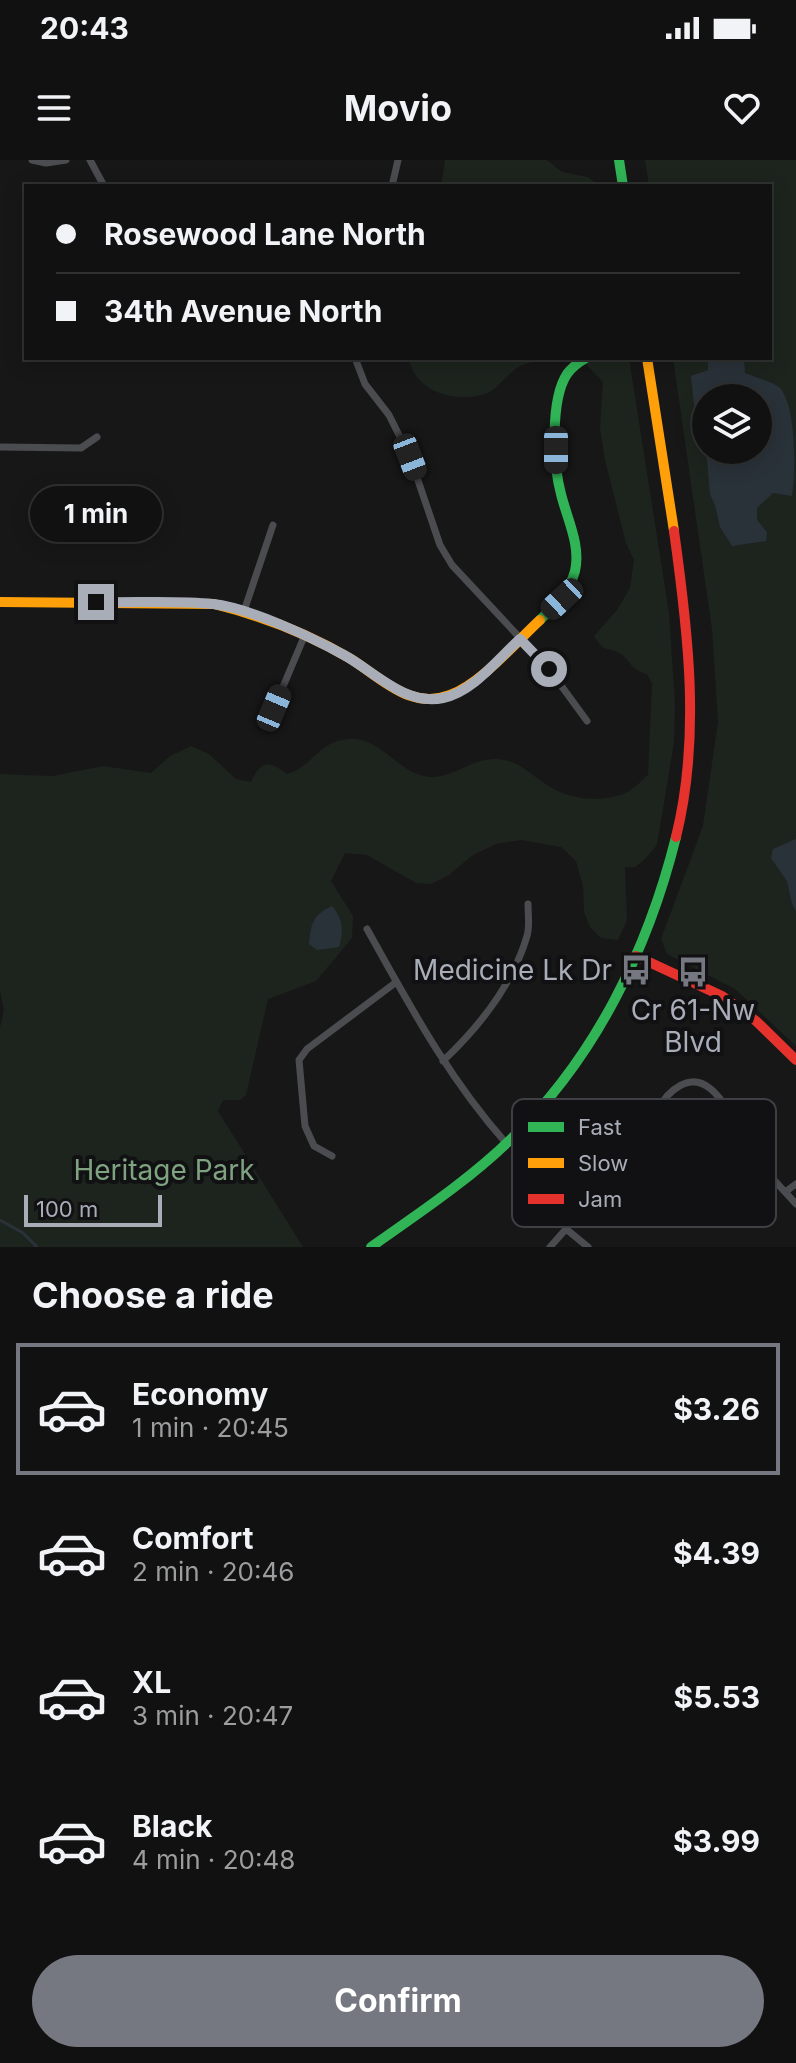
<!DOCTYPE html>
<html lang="en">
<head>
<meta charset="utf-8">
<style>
  :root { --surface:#111; --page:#1a1a1a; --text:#f1f3f6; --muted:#9c9d9f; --line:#303131; --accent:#757880 }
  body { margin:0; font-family:Inter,sans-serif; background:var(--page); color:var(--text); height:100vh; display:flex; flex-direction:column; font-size:30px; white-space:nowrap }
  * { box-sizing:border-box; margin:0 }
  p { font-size:26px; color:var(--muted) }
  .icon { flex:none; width:44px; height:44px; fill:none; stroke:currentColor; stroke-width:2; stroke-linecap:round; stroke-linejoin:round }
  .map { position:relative; height:1087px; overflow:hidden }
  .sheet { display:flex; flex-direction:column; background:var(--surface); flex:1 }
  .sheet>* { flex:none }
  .banner { position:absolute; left:24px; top:24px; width:748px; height:176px; border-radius:0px; box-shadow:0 4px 20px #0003,0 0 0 2px var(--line); display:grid; align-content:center; height:176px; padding:0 32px; background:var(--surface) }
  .controls { position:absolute; left:692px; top:224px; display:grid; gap:16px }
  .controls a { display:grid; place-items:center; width:80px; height:80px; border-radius:50%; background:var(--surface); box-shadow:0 4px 20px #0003,0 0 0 2px var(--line); font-size:40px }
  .scale { position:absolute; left:24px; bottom:20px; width:138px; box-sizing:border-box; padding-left:8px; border:4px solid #a8adb8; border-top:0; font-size:22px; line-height:28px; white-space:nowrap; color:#a8adb8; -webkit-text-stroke:6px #111113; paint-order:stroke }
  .end { position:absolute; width:36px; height:36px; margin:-18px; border:10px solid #a8adb8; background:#111; box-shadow:0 0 0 4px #111 }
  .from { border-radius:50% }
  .bubble { position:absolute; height:56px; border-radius:28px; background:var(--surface); box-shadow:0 4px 20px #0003,0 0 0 2px var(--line); font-size:26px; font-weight:700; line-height:56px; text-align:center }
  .car { position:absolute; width:24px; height:48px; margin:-24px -12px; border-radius:10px; box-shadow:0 0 6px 2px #0007; background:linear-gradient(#222 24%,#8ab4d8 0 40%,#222 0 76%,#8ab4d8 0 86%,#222 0) }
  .banner b { display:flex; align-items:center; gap:28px; height:76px; font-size:30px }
  .banner b+b { border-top:2px solid var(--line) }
  .banner i { width:20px; height:20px; background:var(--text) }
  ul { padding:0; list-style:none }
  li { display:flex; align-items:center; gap:24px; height:132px; margin:0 16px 12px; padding:0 16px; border:4px solid transparent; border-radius:0px }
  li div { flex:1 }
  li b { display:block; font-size:30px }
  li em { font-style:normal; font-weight:700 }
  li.selected { border-color:var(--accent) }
  li>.icon { width:72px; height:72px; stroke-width:1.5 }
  h2 { padding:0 32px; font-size:36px; line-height:96px }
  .button { display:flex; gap:16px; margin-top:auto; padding:16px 32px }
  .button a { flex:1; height:92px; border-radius:48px; background:var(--accent); color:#fff; font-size:32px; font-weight:700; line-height:92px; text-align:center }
  .status { display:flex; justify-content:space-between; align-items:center; height:56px; padding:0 40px; background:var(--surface); direction:ltr }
  .status svg { height:22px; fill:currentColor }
  header { display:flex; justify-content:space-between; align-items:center; height:104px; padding:0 32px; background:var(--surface); font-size:36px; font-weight:700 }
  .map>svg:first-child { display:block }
  .green { fill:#1d241e; fill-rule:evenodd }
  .water { fill:#2a3239; fill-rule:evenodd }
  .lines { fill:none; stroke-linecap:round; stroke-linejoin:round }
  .stream { stroke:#2a3239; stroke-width:3 }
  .street { stroke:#4b4c50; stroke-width:7 }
  .fast { stroke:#30b455; stroke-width:10 }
  .slow { stroke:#ff9f0a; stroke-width:10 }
  .jam { stroke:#e5322d; stroke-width:10 }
  .route { stroke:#a8adb8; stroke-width:10 }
  .labels { text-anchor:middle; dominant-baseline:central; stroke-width:8; stroke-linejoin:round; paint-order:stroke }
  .poi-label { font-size:28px; fill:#a8adb8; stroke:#111113; text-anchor:end }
  .park-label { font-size:28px; fill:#7fa381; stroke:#111113 }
  .key { fill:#111113; stroke:#3e4045; stroke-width:2 }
  .key-label { font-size:22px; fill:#a8adb8 }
</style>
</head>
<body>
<div class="status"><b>20:43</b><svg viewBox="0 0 49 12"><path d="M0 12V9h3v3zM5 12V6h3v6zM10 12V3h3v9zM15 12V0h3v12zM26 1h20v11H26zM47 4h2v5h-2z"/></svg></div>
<header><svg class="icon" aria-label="menu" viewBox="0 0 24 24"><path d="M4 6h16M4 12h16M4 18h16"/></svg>Movio<svg class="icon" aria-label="heart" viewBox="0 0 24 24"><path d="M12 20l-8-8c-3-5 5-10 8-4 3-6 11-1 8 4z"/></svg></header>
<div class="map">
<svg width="796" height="1087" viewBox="0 0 796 1087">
  <rect width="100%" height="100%" fill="#171717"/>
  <path class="green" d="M445,0H547L562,12L587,17L601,26H441Z
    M645,0H796V886L735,829L667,794L661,779L703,666L718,562L712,469L673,198H770V26H649ZM706,238H758V290H706Z
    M409,198H544C536,201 527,203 520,206C507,213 498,230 485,234C455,243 414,232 409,198Z
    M580,198H629L669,453L675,543L674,582L657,685L644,700L635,707H625L627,760L618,780L601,778L590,767L584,752L583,726L576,701L561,687L521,680L496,684L473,695L449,715L431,724L416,723L367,695L345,693L331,721L353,756L352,778L316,821L268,839L246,935L240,940H223L218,951L303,1087H0V867L4,850L0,831V614L53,616L103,606L151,613L170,596L191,586L209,594L236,619L251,622C262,600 268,600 287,614C314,607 319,577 355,579C382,581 397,610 424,616C449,622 469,599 494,599C516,598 530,614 547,625C569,640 605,644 629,631C636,627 642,620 648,615L652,524L647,514C628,508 633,503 621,494C606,485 606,495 594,476L617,450L630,428L634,400L626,383L605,300L600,268L603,222Z"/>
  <path class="water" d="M708,198H744L745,213C756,218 771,221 780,228C796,247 796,309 792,336L773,333L757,348V360L767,372L766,381L732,386L720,367L715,345L710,334L707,300L696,264L691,216L708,210ZM706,238H758V290H706Z
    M796,679V751L792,744L787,721L771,698L773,689Z
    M332,746C343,759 344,771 339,787L317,790L309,784C311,763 313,755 332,746Z"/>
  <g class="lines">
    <path class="stream" d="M0,1060L23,1073L37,1087"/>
    <path class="street" d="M32,0L46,3L66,0
      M90,0L104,26
      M392,26L398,0
      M355,198L365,224L389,255L410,297L440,385L452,405L549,509L587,561
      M0,287L81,288L97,277
      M244,451L273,365
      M274,548L304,477
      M367,769C409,844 448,918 506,983
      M443,901C479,867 513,824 527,776C530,767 528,754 528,744
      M332,996L314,986L305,966L299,900L307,889L395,823
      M785,1032L796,1024
      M566,1069L588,1087
      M550,1087L566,1069L667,936C712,890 734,969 755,997C767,1014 782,1028 796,1044"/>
    <path class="fast" d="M619,0L623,26
      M540,460C555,445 569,433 575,411C581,385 567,359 561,334C553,304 550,240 567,214C572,207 579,202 586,198
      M371,1087C419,1053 469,1020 511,979C596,897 648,789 676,677"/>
    <path class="slow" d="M647,198L674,371
      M0,442L214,444C262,456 309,474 351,499C370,511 387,527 408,535C422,540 437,540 450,535C482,523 515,483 540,460"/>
    <path class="jam" d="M674,371C688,471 701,577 676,677
      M636,796L722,836L756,861L796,900"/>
  </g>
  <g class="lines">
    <path class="route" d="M96,442C135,443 175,440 213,444C250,448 311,477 344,495C375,512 405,546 443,538C473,532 498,499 520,479L549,509"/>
  </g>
  <defs>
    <g id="bus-bare" transform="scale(2.4)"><path d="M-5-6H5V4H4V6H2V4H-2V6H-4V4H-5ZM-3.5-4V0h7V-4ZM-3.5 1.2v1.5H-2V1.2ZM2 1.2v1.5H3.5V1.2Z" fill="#757880" stroke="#111113" stroke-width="2.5" paint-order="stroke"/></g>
  </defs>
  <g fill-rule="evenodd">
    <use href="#bus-bare" x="636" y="810"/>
    <use href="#bus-bare" x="693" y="812"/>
  </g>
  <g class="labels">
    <g class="poi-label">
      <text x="612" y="810">Medicine Lk Dr</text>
      <text x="693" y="850" text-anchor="middle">Cr 61-Nw<tspan x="693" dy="32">Blvd</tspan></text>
    </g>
    <g class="park-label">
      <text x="164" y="1010">Heritage Park</text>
    </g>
  </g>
  <rect x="512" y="939" width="264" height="128" rx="12" class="key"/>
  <rect x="528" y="962" width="36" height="10" fill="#30b455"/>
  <rect x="528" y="998" width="36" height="10" fill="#ff9f0a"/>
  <rect x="528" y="1034" width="36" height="10" fill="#e5322d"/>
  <g class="key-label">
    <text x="578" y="975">Fast</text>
    <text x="578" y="1011">Slow</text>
    <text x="578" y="1047">Jam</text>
  </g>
</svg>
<div class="controls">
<a><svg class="icon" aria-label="layers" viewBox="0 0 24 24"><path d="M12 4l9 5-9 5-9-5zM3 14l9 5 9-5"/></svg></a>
</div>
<div class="scale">100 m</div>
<i class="end from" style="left:549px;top:509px"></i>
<i class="end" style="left:96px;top:442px"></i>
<div class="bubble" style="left:30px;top:326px;width:132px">1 min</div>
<i class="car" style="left:556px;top:290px;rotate:180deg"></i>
<i class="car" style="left:410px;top:297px;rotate:159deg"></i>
<i class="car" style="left:562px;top:439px;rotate:227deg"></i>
<i class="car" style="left:274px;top:548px;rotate:23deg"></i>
<div class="banner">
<b><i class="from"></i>Rosewood Lane North</b>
<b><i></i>34th Avenue North</b>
</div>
</div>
<section class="sheet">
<h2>Choose a ride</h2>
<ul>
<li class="selected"><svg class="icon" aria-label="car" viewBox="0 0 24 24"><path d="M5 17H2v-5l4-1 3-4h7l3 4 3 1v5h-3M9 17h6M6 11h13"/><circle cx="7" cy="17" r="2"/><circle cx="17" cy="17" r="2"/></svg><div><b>Economy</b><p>1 min · 20:45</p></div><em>$3.26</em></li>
<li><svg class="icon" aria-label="car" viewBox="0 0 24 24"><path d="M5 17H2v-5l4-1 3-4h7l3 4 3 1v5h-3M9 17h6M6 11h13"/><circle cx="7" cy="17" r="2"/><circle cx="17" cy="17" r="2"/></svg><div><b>Comfort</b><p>2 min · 20:46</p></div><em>$4.39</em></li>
<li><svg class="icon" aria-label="car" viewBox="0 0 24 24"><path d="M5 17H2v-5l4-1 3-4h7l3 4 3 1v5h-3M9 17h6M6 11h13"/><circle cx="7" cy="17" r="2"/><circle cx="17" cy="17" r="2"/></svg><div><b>XL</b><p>3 min · 20:47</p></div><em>$5.53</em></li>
<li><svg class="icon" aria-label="car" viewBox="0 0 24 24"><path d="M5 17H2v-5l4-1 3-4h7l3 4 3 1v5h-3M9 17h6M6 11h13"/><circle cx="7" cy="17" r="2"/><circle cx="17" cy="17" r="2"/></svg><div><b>Black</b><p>4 min · 20:48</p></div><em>$3.99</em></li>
</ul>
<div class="button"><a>Confirm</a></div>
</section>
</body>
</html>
